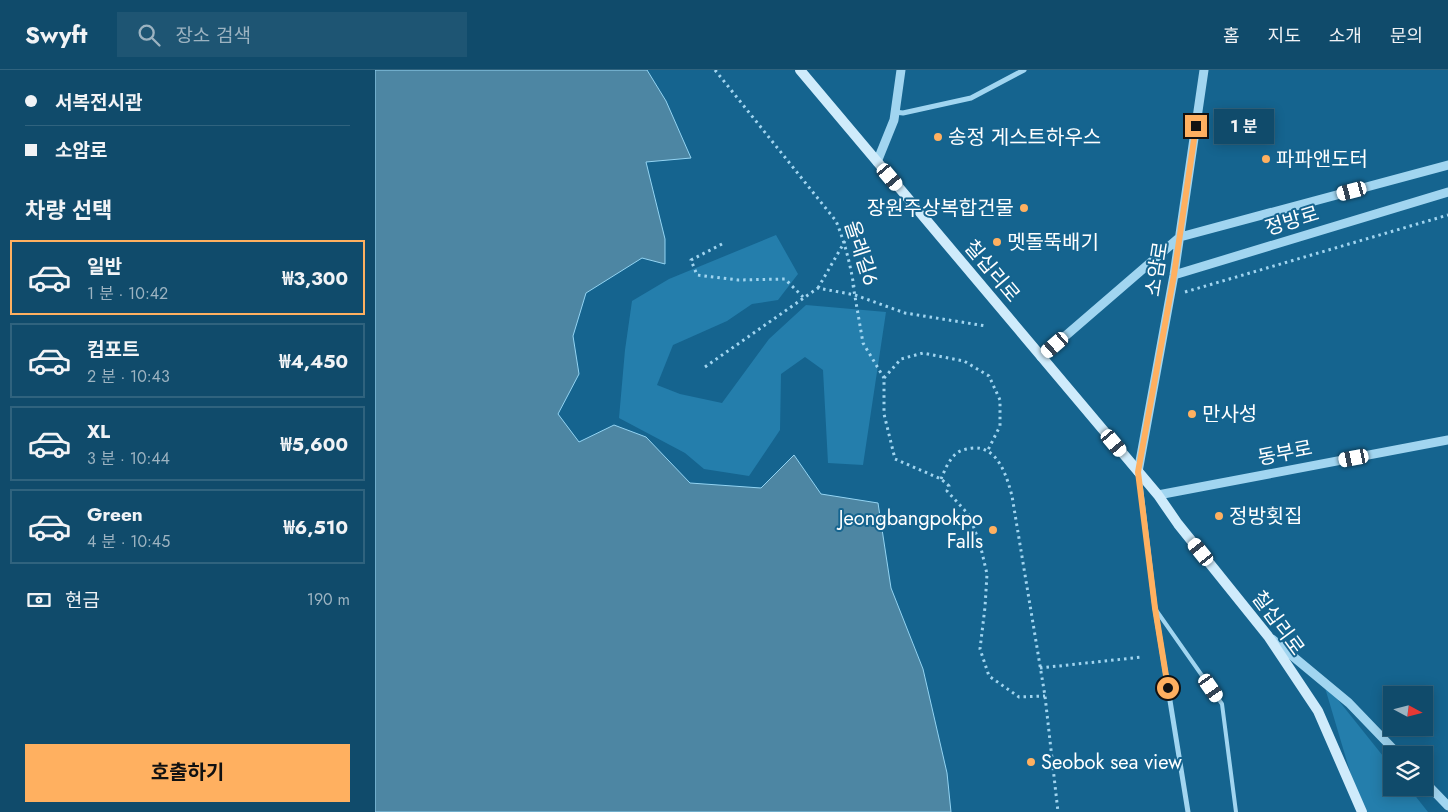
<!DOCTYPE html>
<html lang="ko">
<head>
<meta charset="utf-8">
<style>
  :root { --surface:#104b6b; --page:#1e5573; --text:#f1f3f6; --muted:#9cb3c1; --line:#30637e; --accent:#ffb060 }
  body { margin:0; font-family:Jost,"Noto Sans KR",sans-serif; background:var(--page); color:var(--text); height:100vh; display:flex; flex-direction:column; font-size:19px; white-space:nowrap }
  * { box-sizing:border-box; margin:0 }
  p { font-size:16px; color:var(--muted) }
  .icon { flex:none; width:28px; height:28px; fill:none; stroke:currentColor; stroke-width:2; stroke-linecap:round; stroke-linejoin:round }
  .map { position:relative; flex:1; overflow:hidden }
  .sheet { display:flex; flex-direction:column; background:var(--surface); width:375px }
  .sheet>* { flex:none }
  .guide { display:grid; align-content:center; height:110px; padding:0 25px; background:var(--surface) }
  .needle { width:32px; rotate:97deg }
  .tools { position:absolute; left:1008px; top:616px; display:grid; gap:10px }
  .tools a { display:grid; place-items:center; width:50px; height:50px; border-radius:0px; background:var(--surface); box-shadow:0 2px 12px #0003,0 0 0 1px var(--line); font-size:25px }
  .end { position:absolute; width:22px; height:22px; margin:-11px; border:6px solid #ffb060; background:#111; box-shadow:0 0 0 2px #111 }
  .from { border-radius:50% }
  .bubble { position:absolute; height:35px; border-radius:0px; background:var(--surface); box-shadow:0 2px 12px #0003,0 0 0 1px var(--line); font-size:16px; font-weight:700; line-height:35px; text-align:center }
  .car { position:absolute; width:15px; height:30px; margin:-15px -8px; border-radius:6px; box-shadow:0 0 4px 1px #0007; background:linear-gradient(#fff 24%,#345 0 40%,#fff 0 76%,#345 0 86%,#fff 0) }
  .guide b { display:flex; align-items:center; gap:18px; height:48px; font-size:19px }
  .guide b+b { border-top:1px solid var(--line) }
  .guide i { width:12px; height:12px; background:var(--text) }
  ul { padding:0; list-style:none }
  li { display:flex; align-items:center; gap:15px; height:75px; margin:0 10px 8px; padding:0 15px; border:2px solid var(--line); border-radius:0px }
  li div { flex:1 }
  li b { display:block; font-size:19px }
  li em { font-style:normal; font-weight:700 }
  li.active { border-color:var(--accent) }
  li>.icon { width:45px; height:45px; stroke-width:1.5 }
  h2 { padding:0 25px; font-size:22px; line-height:60px }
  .pay { display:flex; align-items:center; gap:12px; height:55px; padding:0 25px; font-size:19px }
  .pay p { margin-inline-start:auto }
  .action { display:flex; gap:10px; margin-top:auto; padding:10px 25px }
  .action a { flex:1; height:58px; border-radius:0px; background:var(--accent); color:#111; font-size:20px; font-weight:700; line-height:58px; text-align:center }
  header { display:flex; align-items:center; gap:30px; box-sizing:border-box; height:70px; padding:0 25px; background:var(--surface); border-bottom:1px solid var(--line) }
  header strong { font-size:24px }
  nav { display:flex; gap:28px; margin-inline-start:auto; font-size:18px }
  .search { width:350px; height:45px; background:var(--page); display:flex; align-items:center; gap:12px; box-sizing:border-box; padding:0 18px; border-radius:0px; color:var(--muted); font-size:19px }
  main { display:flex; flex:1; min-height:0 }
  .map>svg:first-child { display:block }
  .green { fill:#247eac }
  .water { fill:#4d86a3; stroke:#93d4f3 }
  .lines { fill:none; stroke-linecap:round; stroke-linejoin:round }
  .path { stroke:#a1d5f0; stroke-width:3; stroke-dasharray:2.5 4; stroke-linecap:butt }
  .service { stroke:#a1d5f0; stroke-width:4 }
  .minor { stroke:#a1d5f0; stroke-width:5 }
  .tertiary { stroke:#a1d5f0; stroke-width:9 }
  .secondary { stroke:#cfebfb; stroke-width:10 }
  .route { stroke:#ffb060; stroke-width:6 }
  .poi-dot { fill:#ffb060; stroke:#15648f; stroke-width:2 }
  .labels { text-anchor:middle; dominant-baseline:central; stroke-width:4; stroke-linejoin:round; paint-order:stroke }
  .poi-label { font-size:20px; fill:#fff; stroke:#15648f; text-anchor:start }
  .street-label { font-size:20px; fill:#fff; stroke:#15648f }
</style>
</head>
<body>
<header>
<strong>Swyft</strong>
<div class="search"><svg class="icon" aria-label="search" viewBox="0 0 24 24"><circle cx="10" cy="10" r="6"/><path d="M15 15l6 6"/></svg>장소 검색</div>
<nav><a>홈</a><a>지도</a><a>소개</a><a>문의</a></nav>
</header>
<main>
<section class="sheet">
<div class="guide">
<b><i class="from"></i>서복전시관</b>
<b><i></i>소암로</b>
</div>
<h2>차량 선택</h2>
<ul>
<li class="active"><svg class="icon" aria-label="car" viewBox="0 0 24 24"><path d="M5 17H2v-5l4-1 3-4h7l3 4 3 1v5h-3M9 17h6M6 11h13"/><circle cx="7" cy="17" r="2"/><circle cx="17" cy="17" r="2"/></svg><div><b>일반</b><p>1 분 · 10:42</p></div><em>₩3,300</em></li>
<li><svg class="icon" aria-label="car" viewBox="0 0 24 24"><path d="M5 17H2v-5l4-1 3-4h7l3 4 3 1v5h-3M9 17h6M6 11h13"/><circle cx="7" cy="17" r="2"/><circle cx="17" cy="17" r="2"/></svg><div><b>컴포트</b><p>2 분 · 10:43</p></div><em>₩4,450</em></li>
<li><svg class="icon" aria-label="car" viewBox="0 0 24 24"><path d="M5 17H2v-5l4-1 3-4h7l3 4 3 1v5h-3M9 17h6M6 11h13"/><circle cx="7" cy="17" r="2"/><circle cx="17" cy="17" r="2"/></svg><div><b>XL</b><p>3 분 · 10:44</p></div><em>₩5,600</em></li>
<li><svg class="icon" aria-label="car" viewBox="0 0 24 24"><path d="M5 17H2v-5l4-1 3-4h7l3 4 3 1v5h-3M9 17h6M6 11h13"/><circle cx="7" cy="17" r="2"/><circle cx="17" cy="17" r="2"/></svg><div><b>Green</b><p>4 분 · 10:45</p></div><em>₩6,510</em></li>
</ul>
<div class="pay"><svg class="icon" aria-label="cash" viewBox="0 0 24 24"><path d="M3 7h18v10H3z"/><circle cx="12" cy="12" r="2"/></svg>현금<p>190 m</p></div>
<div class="action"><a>호출하기</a></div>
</section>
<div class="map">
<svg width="1073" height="742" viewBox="0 0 1073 742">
  <rect width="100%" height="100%" fill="#15648f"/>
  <path class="green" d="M401,165L423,204L403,230L377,234L352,251L298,275L282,315L305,324L347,333L394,269L431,235L511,242L488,395L453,393L448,300L430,287L406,304L405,360L374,406L329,399L310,383L244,348L250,280L257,231L294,209Z
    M948,611L1016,696V718H1034L1053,742H987Z"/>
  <path class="water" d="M0,0H272L291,31L316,88L271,92L290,169V194L267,188L211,223L198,266L204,304L183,344L204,372L239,355L271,367L315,413L386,418L419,385L446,424L503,433L516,518L548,599L572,703L576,742H0Z"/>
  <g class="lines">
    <path class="path" d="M340,0L461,151C470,173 475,193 479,217
      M347,174L316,190L322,205L363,210L410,209L428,227
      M478,215L488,273L509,308V344L520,389L566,409L574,416L572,421L594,445L605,474L612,504L610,537L605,579L614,606L644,627L670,626
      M443,218L470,171
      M810,222L1073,145
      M480,225L530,243L611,256
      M330,297L443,218L480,225
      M509,308L526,289L548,283L589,291L614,306L625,330V356L612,382
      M566,409C569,402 572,394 577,388C582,381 589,379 598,378C623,376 632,407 637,426L670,626L683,742
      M586,469L601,463
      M665,598L767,587"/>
    <path class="service" d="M781,540L847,634L861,742"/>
    <path class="minor" d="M520,42L528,43L596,28L649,0
      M764,405L780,538L813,742"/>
    <path class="tertiary" d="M502,92L519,50L526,0
      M799,205L1073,122
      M666,287L805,167L1073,95
      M763,402L799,205L829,0
      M783,425L1073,370
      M897,569L974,633L1024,685
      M1049,711L1073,736"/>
    <path class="secondary" d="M425,0L783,425L803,454L893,566L943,641L987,742"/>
  </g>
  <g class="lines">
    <path class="route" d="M793,618L780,538L763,402L799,205L821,56"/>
  </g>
  <g class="poi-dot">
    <circle cx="563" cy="67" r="5"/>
    <circle cx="891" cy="89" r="5"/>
    <circle cx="649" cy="138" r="5"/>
    <circle cx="622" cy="172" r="5"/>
    <circle cx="817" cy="344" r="5"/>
    <circle cx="844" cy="446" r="5"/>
    <circle cx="618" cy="460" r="5"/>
    <circle cx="656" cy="692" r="5"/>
  </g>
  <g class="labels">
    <g class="poi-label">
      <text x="573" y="67">송정 게스트하우스</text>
      <text x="901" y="89">파파앤도터</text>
      <text x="639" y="138" text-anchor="end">장원주상복합건물</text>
      <text x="632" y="172">멧돌뚝배기</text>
      <text x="827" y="344">만사성</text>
      <text x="854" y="446">정방횟집</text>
      <text x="608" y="448" text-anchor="end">Jeongbangpokpo<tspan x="608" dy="23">Falls</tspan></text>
      <text x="666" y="692">Seobok sea view</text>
    </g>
    <g class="street-label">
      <text transform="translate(917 151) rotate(-17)">정방로</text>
      <text transform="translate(486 183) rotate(72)">올레길6</text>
      <text transform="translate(782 199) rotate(-81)">소암로</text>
      <text transform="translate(617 201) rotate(50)">칠십리로</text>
      <text transform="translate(910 383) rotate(-11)">동부로</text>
      <text transform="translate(903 553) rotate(54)">칠십리로</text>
    </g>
  </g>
</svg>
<div class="tools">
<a><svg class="needle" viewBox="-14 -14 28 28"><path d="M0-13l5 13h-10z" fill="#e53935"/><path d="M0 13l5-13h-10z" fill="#9cb3c1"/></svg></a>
<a><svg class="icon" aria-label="layers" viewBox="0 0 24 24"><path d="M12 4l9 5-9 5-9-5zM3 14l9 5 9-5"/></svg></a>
</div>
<i class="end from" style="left:793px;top:618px"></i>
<i class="end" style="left:821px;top:56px"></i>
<div class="bubble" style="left:839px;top:39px;width:60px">1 분</div>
<i class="car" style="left:515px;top:107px;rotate:140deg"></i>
<i class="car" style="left:977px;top:121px;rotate:255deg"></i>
<i class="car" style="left:680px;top:275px;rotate:229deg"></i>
<i class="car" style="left:739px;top:373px;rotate:140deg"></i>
<i class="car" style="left:979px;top:388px;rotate:259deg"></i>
<i class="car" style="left:826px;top:482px;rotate:321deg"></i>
<i class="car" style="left:836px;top:618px;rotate:145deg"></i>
</div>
</main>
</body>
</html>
